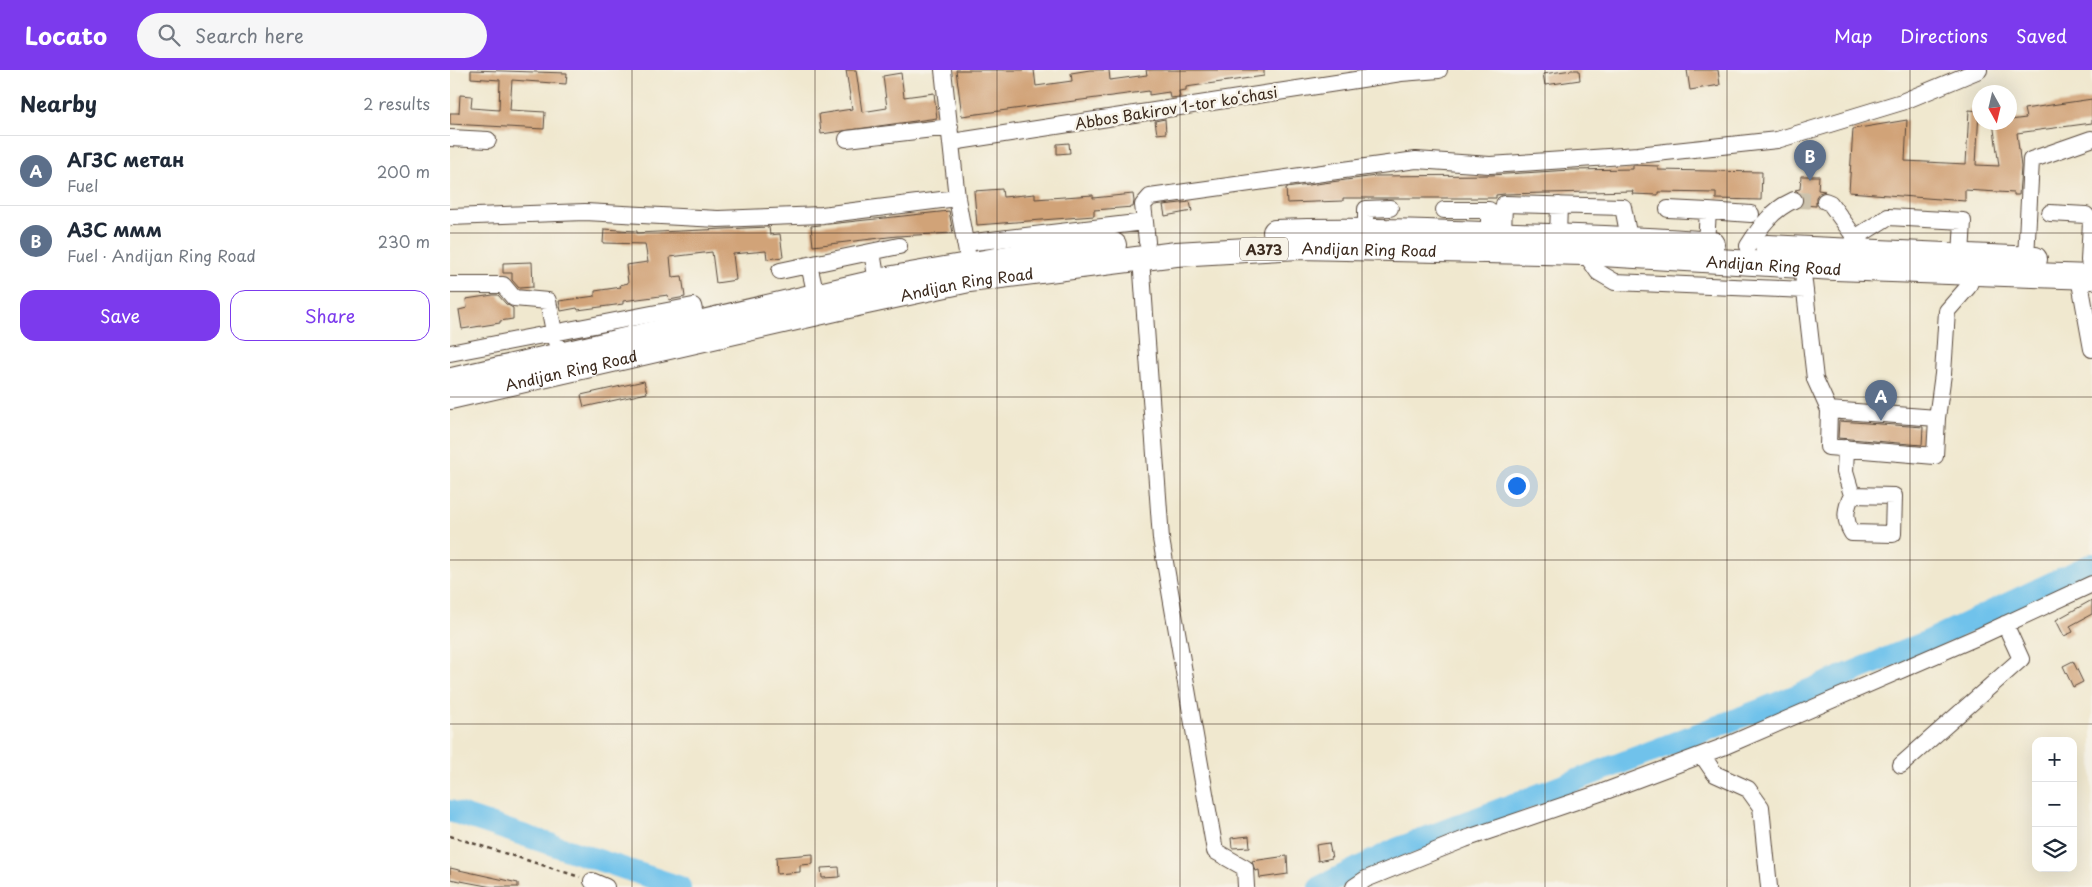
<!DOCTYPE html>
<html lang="en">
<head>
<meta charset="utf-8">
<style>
	:root { --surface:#fff; --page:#f6f6f7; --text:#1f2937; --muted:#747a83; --line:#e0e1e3; --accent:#7c3aed }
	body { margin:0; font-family:"Playpen Sans",sans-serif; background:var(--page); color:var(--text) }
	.controls { position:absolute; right:15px; bottom:15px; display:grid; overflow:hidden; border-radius:10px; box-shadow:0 5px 20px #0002 }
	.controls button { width:45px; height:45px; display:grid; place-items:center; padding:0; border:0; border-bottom:1px solid var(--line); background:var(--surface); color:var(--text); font:25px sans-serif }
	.compass { position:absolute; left:1522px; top:15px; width:45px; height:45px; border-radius:50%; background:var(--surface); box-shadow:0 5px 20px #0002; rotate:172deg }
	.you { position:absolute; left:1066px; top:415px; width:18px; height:18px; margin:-12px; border:4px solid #fff; border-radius:50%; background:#1a73e8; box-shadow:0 0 0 8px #1a73e833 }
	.badge { display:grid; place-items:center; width:32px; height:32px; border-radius:50%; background:var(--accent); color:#fff; font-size:16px; font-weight:700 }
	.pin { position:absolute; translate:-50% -41px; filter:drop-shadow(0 1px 2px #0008) }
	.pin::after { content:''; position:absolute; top:26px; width:18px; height:15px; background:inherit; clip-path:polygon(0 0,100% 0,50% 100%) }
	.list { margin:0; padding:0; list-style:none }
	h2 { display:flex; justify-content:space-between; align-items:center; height:65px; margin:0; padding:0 20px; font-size:21px }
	h2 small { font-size:16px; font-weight:400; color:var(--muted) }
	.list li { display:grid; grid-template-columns:32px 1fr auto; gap:15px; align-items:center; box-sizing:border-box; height:70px; padding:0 20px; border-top:1px solid var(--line) }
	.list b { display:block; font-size:19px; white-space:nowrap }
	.list p { margin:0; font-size:16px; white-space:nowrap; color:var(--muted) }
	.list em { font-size:16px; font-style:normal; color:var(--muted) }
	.actions { display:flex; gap:10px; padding:15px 20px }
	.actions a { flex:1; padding:11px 0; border:1px solid var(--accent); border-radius:15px; text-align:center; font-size:18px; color:var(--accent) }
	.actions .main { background:var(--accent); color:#fff }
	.icon { flex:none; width:28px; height:28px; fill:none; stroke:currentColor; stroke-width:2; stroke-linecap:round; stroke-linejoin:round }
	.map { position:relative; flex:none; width:1642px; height:817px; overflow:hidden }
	header { display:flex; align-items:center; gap:30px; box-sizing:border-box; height:70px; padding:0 25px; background:var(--accent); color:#fff }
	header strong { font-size:24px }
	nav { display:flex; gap:28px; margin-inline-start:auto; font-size:18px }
	.search { width:350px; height:45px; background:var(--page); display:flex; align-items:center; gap:12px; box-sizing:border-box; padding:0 18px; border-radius:28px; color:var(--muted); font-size:19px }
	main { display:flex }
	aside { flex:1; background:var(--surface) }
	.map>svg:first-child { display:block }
</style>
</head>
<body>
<header>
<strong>Locato</strong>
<div class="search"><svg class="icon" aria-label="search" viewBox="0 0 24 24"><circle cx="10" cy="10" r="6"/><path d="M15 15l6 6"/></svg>Search here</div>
<nav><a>Map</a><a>Directions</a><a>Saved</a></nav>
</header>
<main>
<aside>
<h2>Nearby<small>2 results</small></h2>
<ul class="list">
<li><span class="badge" style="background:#5c6f8a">A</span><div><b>АГЗС метан</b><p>Fuel</p></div><em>200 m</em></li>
<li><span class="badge" style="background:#5c6f8a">B</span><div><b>АЗС ммм</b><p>Fuel · Andijan Ring Road</p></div><em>230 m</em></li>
</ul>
<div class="actions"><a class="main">Save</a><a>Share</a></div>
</aside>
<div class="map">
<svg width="1642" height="817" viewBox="0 0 1642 817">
	<rect width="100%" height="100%" fill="#f7f3e8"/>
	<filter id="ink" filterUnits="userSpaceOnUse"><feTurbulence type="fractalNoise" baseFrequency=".02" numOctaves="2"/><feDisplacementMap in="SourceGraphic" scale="10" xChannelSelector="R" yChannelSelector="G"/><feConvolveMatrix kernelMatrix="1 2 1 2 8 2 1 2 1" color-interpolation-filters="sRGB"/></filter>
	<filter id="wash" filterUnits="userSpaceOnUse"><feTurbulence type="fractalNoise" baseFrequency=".0096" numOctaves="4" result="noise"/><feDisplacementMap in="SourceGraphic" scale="20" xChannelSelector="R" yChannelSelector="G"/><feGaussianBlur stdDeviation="1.12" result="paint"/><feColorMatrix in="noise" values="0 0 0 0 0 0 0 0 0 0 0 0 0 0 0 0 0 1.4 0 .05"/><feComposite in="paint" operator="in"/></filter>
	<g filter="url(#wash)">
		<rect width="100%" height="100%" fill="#f0e8cf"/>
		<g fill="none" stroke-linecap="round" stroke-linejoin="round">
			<path stroke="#6fc2eb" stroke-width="22" d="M0 741 230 817
				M869 817 946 779 1315 638 1476 572 1642 494"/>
		</g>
		<g id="blocks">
			<path fill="#d1a378" d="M21 0 117 3 116 14 62 10 60 40 95 42 94 59 0 54V43H9L10 25 22 26 21 38 49 40 50 10 21 8Z
				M396 0H406L412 42 437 38 433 6 451 3 454 27 484 23 487 48 371 64 369 44 402 39Z
				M506 0H584L586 16 622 11 621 3 640 0H659L660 10 697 5 696 0H814V6L736 17V20L729 21 730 27 720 28 719 22 699 25V21L512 46Z
				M1122 0H1129L1130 10 1095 15 1093 4Z
				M1237 0H1268L1270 15 1240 20Z
				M1642 29V53L1567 63 1571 97 1569 125H1564V123L1515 120V131L1399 122 1403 59 1457 50 1455 91 1516 94 1519 40 1529 41 1526 95 1549 96 1543 52H1560V50L1576 48 1574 39Z
				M715 49 716 63 707 64 705 51Z
				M619 73 620 83 607 84V74Z
				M1183 95 1208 96V100L1312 102 1311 130 1266 129V123L1208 122V125L1182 124 1183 121 1054 124 1046 125V128H893V131L837 133 836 118 926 106 1041 105 1121 100 1183 99Z
				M1351 106H1369L1368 120 1375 121 1369 123 1366 127V136L1353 135V125L1345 120 1350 119Z
				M552 119 553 127 585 124V129L643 125V128L683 124 684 131 683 137 644 140V146L527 155 524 121Z
				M740 132 742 141 715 146 713 135Z
				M499 141 503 163 447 166 363 176 361 156Z
				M319 157 320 165 330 164 333 187 317 189 316 181 283 184 286 210 266 213 262 182 220 187 222 207 232 206 235 227 219 230 218 225 173 231V234L128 240 127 238 111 241 109 231 145 226V221L171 217 170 215 178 213 176 195 198 192 195 174 153 173 154 159 187 161V163Z
				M82 192 83 217 69 218 62 210V203H53V193Z
				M43 225H48L56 234 63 238V249L50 251V253L12 259 9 240 17 238 16 229Z
				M194 311 197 323 134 337 131 325Z
				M1389 351 1473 357 1472 375 1388 368Z
				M1642 530V544L1620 556 1623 562 1614 566 1606 550Z
				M1623 591 1633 612 1623 617 1613 596Z
				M799 766 800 777 782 778 781 768Z
				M879 773 882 788 868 791 866 775Z
				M363 784V794L350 795V802L327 804 326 787Z
				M837 786 838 804 810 808 809 800 805 801 802 791Z
				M389 797 390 807 372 808 371 798Z
				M0 798 68 813V817H42L0 809Z"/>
		</g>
	</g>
	<g filter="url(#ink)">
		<use href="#blocks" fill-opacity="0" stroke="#564639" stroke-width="1"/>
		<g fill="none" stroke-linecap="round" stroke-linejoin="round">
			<path stroke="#ccc2ac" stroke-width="16" stroke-dasharray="16 8" stroke-linecap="butt" d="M1344 130 1375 131"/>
			<defs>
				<path id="minor" d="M493 0 507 128 517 183
					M0 68 38 70
					M397 69 500 57
					M502 72 951 3 989 0
					M1375 131 1380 133 1411 176
					M1218 139 1258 141 1256 173
					M994 140H1039V164
					M1258 141 1301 144
					M1600 143 1636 145 1641 151 1639 191
					M0 147 135 142 268 149 372 145 507 128
					M695 152 697 172
					M916 161V139L940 138
					M1053 164 1054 134 1173 137 1179 168
					M1108 166 1109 135
					M1405 168 1438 147 1513 151 1511 185
					M515 173 695 152 693 135 700 127 966 90 1040 95 1188 85 1327 70 1452 32 1529 0
					M1298 176C1310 157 1323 139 1344 130
					M422 182 427 212
					M1135 183 1148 202 1165 212 1355 220
					M691 188 711 469 765 781 795 798 796 817
					M1576 188 1581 90 1641 69
					M359 195 366 226
					M1352 195 1365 309 1379 340 1487 348 1493 304 1497 241 1518 217 1524 202
					M330 201 449 176
					M1629 207 1642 279
					M0 215H53L64 228 98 231 106 272
					M0 283 243 236 247 254
					M1379 340 1378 377 1485 386 1487 348
					M1396 378 1395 402 1402 425
					M1402 425 1444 426 1443 464 1402 463C1394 450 1395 439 1402 425Z
					M1252 685 1265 704 1298 719 1311 737 1319 817
					M1451 695 1571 589 1555 554
					M142 811 156 817
					M904 817 916 809 1015 769 1153 722 1273 677 1532 565 1642 514"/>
				<g id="highway">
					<path d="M825 162C894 159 963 161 1033 164 1110 166 1186 168 1263 174"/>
					<path d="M1317 177 1585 189"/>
					<path d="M2 310 443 208 592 182 664 175"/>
					<path id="s1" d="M0 327 407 234 519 210 726 184 849 177 1135 183 1385 198 1642 207"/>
				</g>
			</defs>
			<use href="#minor" stroke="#564639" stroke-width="18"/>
			<use href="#highway" stroke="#564639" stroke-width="26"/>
			<path stroke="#564639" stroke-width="2.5" stroke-dasharray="4 4" stroke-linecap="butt" d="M0 766 130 807"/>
			<use href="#minor" stroke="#fff" stroke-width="16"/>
			<use href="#highway" stroke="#fff" stroke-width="24"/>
		</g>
	</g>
	<path fill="none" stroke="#3b2a1e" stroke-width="1" stroke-opacity="0.55" d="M182 0V817M365 0V817M547 0V817M730 0V817M912 0V817M1095 0V817M1277 0V817M1460 0V817M0 163H1642M0 327H1642M0 490H1642M0 654H1642"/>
	<g text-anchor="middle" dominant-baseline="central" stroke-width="5" stroke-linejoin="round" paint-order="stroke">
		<rect fill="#f7f3e8" stroke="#73665b" stroke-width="1" x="790" y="167.5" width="48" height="23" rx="4"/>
		<g font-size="14" font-weight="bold" fill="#3b2a1e">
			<text x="814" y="179">A373</text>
		</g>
		<g font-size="15" fill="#3b2a1e" stroke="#f7f3e8">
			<text transform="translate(726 37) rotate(-9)">Abbos Bakirov 1-tor koʻchasi</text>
			<text stroke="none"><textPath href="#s1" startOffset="934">Andijan Ring Road</textPath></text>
			<text stroke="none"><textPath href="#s1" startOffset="1339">Andijan Ring Road</textPath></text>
			<text stroke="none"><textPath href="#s1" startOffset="529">Andijan Ring Road</textPath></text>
			<text stroke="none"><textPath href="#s1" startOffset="124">Andijan Ring Road</textPath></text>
		</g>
	</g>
</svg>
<div class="controls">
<button>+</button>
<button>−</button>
<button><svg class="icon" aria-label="layers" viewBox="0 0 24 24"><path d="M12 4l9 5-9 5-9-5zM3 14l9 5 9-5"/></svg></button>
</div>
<svg class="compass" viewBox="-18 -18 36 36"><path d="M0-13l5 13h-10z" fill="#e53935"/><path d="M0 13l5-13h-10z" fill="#747a83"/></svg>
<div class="you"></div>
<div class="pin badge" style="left:1431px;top:351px;background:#5c6f8a">A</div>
<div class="pin badge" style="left:1360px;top:111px;background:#5c6f8a">B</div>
</div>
</main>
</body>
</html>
